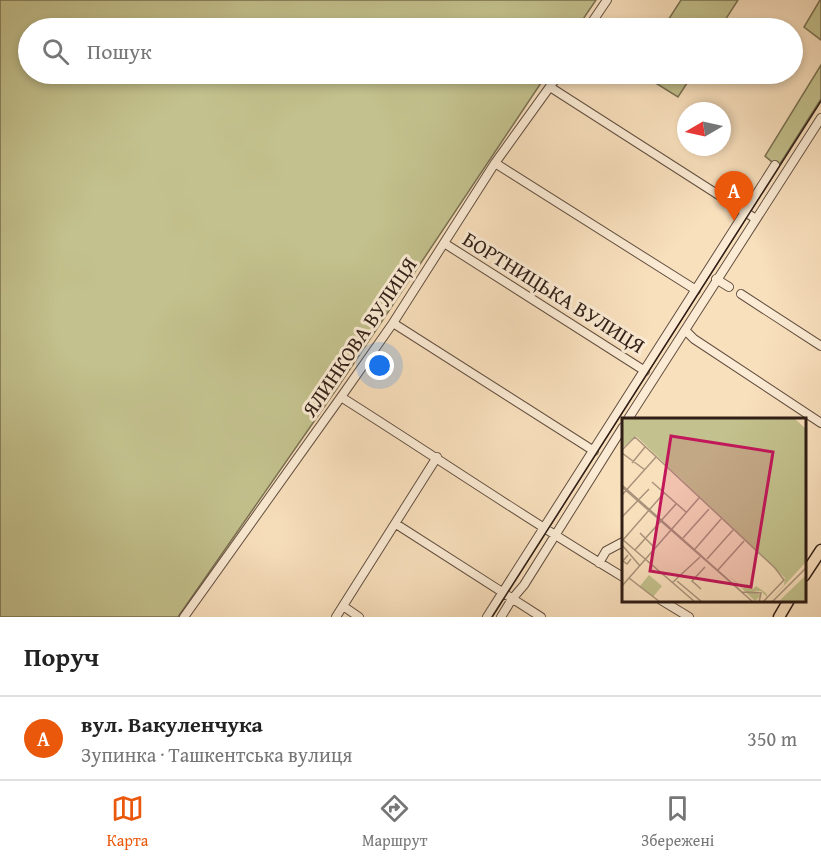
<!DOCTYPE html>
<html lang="uk">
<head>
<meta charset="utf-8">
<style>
	:root { --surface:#fff; --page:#f2f2f2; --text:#222; --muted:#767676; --line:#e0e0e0; --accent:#ea580c }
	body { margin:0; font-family:"Gentium Book Plus",serif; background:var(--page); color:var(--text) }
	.compass { position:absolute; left:677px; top:102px; width:54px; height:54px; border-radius:50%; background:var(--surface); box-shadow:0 3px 9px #0003; rotate:261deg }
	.you { position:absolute; left:380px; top:366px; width:21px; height:21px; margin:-15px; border:4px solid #fff; border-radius:50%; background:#1a73e8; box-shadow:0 0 0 9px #1a73e833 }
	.badge { display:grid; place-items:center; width:39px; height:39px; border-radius:50%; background:var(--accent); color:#fff; font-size:20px; font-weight:700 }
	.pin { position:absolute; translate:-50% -50px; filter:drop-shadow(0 2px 3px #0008) }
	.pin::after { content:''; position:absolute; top:32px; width:21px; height:18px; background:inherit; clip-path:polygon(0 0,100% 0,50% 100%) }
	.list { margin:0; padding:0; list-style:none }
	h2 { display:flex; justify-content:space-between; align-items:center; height:78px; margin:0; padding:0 24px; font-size:26px }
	h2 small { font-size:20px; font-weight:400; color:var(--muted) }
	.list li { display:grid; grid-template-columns:39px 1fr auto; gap:18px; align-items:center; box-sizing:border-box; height:84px; padding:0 24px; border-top:2px solid var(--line) }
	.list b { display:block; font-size:22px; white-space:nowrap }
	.list p { margin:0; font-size:20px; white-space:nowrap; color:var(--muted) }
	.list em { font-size:20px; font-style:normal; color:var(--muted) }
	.icon { flex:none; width:33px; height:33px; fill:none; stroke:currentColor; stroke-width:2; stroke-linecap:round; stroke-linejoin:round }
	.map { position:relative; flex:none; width:821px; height:617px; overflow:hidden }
	.search { position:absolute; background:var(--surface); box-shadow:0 3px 9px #0003; left:18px; right:18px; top:18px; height:66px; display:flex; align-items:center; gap:15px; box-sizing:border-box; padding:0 21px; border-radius:33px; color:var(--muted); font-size:22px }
	.sheet { height:162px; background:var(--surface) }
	nav { display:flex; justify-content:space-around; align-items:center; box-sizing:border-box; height:84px; border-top:2px solid var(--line); background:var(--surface); font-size:16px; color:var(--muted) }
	nav a { display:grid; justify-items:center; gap:3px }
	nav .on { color:var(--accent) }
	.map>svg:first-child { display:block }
</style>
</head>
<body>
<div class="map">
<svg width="821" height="617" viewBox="0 0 821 617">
	<rect width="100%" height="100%" fill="#f9e0bd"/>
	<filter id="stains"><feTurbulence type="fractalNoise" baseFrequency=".00333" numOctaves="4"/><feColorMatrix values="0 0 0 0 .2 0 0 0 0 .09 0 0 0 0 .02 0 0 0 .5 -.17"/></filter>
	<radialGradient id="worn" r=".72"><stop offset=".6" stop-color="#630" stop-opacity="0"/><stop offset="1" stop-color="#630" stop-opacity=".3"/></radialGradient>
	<path fill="#c3c18d" stroke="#7a7052" stroke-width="1.5" d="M0 0H596L577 28H28V74H547L338 387 178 617H0Z
		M681 0H738L720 28H663Z
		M820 0H821V40L804 27Z
		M821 65V99L778 167 765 156Z
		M641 74H693L678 97Z"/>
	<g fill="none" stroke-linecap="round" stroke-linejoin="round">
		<defs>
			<path id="minor" d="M588 28 607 0
				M550 87 756 219
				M495 163 696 290
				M444 243 645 371
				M716 279 729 287
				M741 294 821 346
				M393 323 594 451
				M685 330 694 339 821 423
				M341 397C436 457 528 520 623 577
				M628 419 821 118
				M396 524 541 617
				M599 563 606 551 623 542
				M661 600 689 617
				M343 606 359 617
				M184 617 341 397 393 323 495 163 559 74
				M336 617 437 457
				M487 617 775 165
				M501 617 512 599 524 585 623 427"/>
			<path id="major" d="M804 576 821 550
				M779 617 789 600"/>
		</defs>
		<use href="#minor" stroke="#634f40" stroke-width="10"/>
		<use href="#major" stroke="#311f17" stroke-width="13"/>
		<use href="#minor" stroke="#fbebd4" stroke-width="8"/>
		<use href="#major" stroke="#f9e0bd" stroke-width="10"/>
		<path stroke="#311f17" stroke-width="1.5" d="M492 617 821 101"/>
	</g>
	<g text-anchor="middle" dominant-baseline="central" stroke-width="6" stroke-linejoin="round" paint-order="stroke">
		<g font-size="21" fill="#311f17" stroke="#fbebd4">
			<text transform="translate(554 292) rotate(32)">БОРТНИЦЬКА ВУЛИЦЯ</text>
			<text transform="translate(359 337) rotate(-56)">ЯЛИНКОВА ВУЛИЦЯ</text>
		</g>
	</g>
	<g transform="translate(622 418)">
		<rect width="184" height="184" fill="#f9e0bd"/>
		<path d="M0 0H172L184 11V144L147 184 162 167 163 160 14 18 0 30ZM105 156 121 170 125 166 131 171 134 168 144 175 146 180 139 173 130 174 139 177 133 183ZM184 156V184H156L182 159ZM27 157 40 168 31 179 18 168Z" fill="#c3c18d"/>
		<path fill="none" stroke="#a9937b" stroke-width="1.5" d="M0 32 13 19 153 150 162 162 141 184M0 35 23 52M10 45 23 29M30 64 64 94M0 67 120 174 139 175 137 184M0 69 131 184M0 77 34 39M0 99 27 71M18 115 33 130M61 120 87 91M0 121 73 184M1 122 42 75M0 127 18 148M73 131 99 101M13 132 54 86M6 137 1 143 5 146 9 141M85 141 111 112M95 153 122 123M7 160 38 184M55 163 80 184M50 165 78 139M0 168 77 80M79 171 70 163 83 149M150 184 185 149"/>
		<path fill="#c2185b" fill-opacity="0.15" stroke="#c2185b" stroke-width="3" d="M49 18 151 34 129 169 28 153Z"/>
		<rect width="184" height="184" fill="none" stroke="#311f17" stroke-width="3"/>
	</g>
	<rect width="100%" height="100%" filter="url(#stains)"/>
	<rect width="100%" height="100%" fill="url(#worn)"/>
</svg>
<svg class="compass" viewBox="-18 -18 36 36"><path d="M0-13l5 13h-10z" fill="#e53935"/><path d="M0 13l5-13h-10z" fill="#767676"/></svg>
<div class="you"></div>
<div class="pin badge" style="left:734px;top:221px">A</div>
<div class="search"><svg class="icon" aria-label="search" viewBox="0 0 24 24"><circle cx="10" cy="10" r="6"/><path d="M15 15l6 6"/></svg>Пошук</div>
</div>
<section class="sheet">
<h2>Поруч<small></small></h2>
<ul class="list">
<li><span class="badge">A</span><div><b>вул. Вакуленчука</b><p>Зупинка · Ташкентська вулиця</p></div><em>350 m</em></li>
</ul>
</section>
<nav>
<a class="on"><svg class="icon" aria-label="map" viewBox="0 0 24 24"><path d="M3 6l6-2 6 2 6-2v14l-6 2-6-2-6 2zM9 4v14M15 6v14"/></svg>Карта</a>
<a><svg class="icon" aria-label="directions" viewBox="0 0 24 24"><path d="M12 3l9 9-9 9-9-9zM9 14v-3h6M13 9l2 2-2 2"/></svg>Маршрут</a>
<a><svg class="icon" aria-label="saved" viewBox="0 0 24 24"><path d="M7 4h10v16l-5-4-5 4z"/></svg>Збережені</a>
</nav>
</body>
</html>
